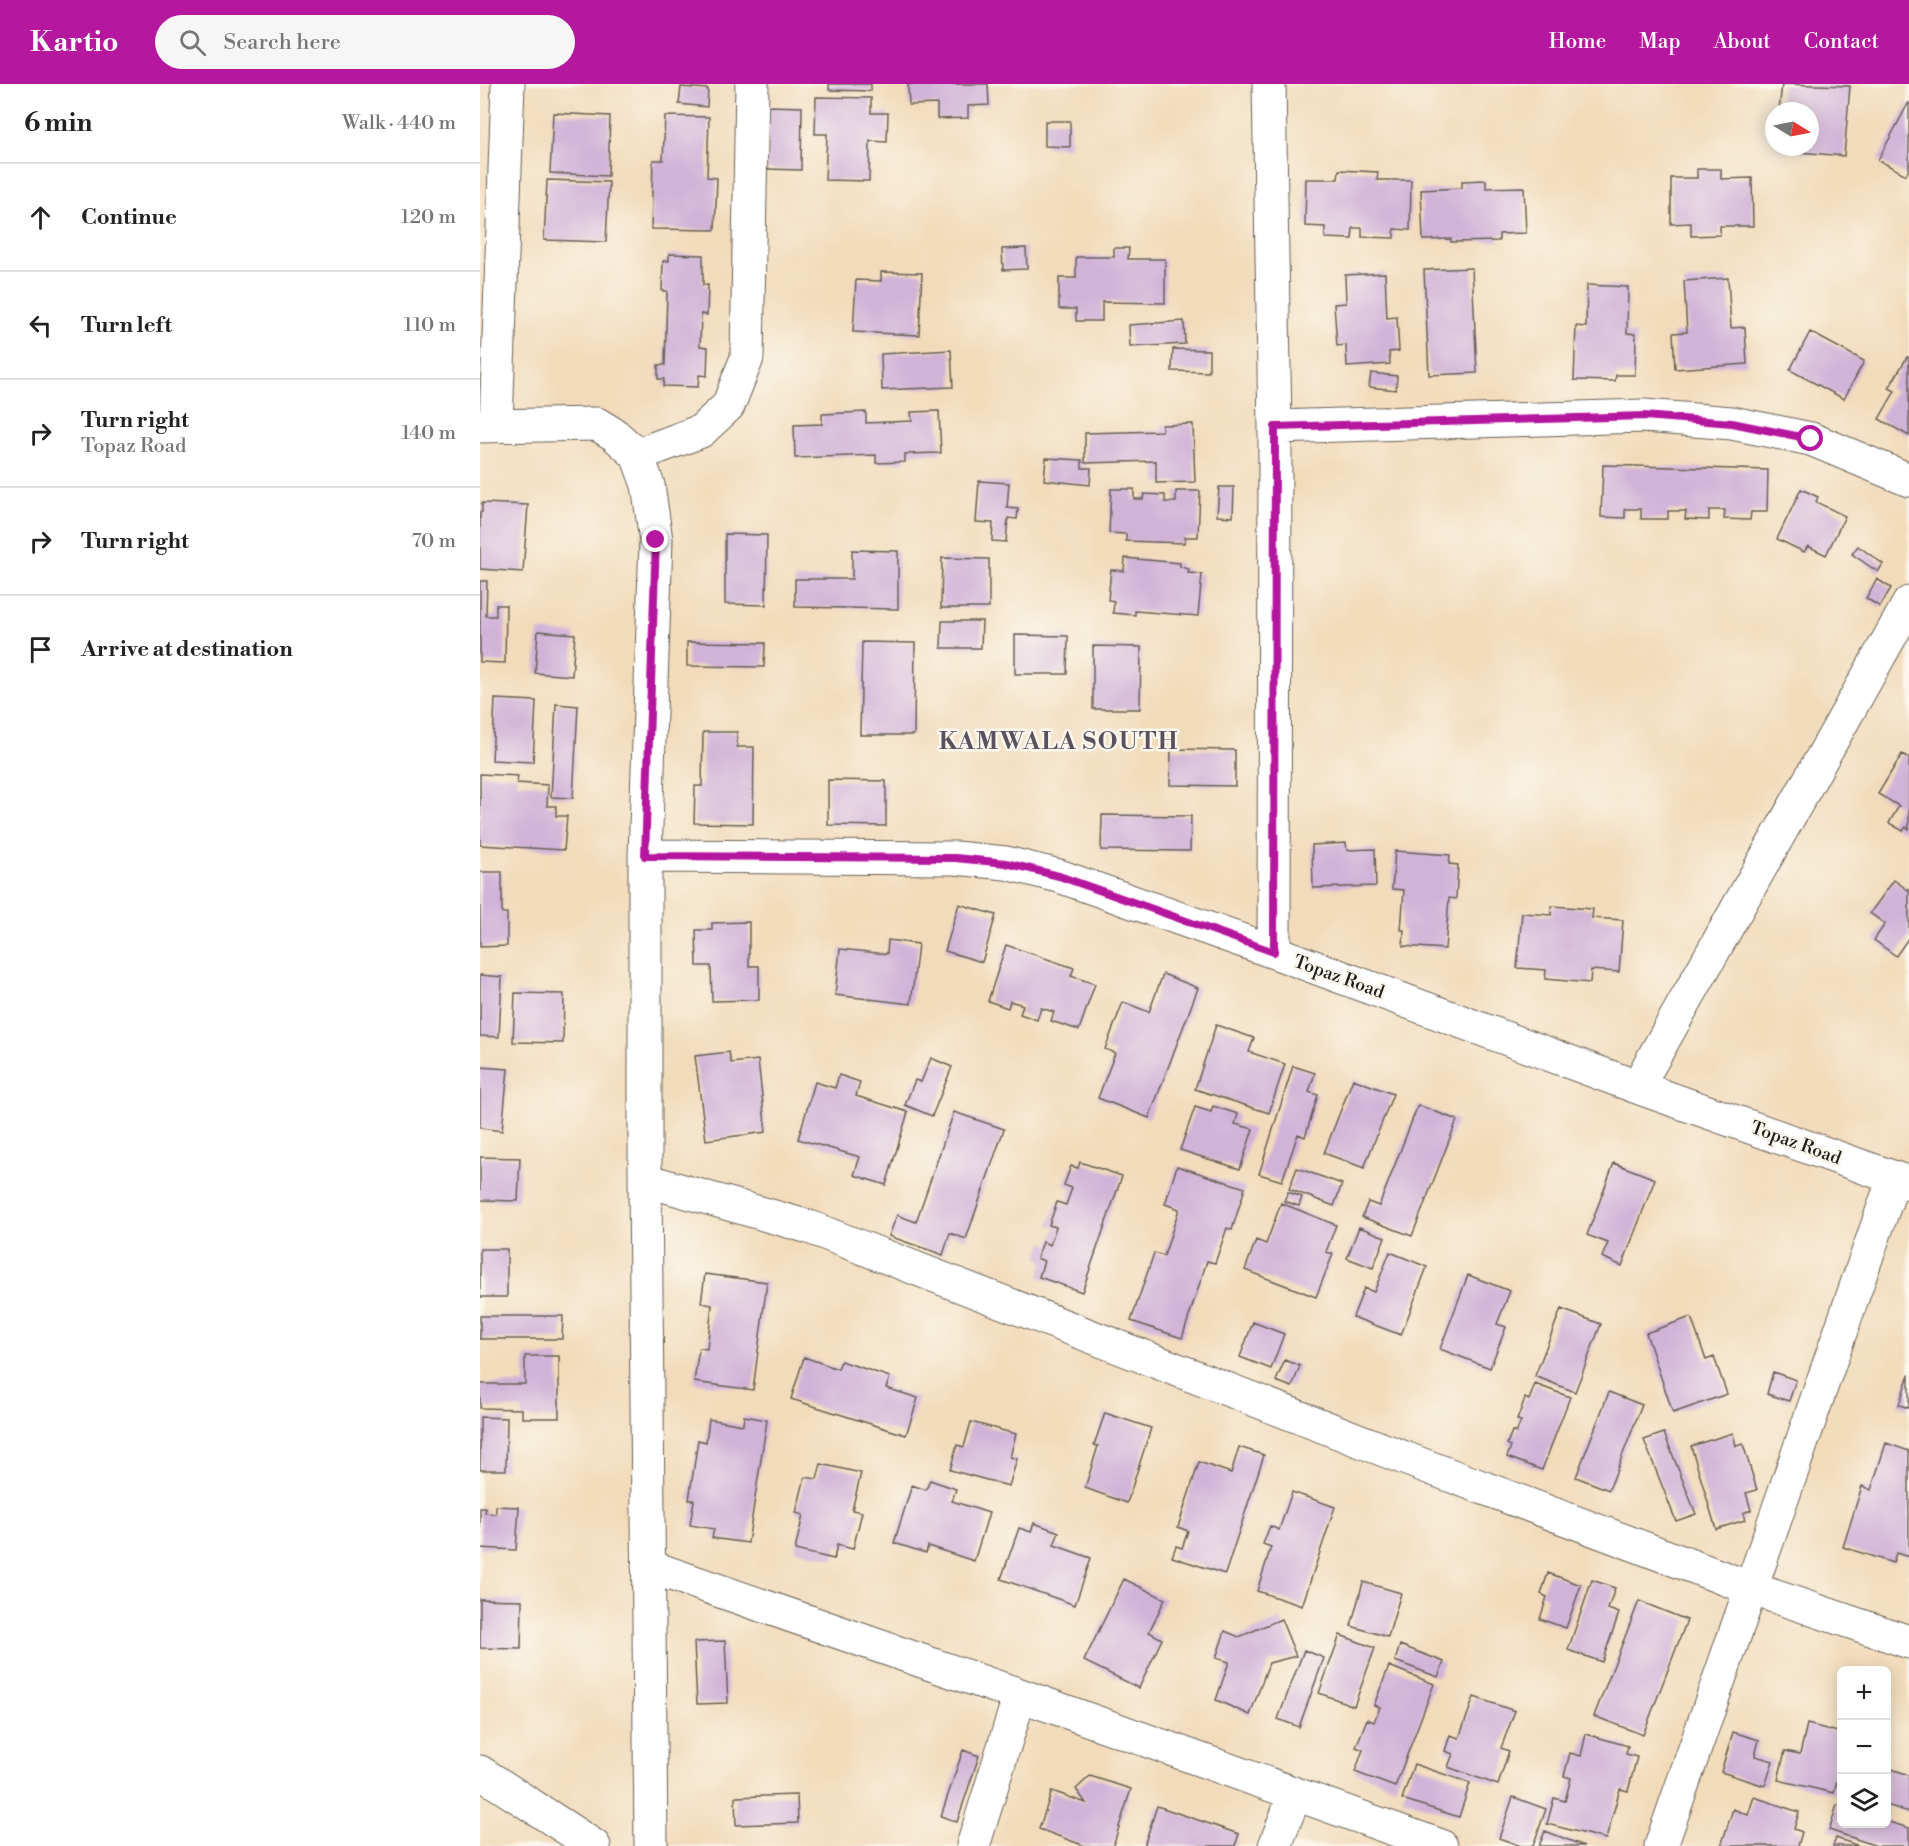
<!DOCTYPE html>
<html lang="en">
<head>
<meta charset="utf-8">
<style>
	:root { --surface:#fff; --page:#f6f6f6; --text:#222; --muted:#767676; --line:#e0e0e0; --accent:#b5179e }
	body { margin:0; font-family:"Libre Bodoni",serif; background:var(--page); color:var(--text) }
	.controls { position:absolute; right:18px; bottom:18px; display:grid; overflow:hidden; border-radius:9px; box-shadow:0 3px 15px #0003 }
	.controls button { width:54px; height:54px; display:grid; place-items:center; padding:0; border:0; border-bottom:2px solid var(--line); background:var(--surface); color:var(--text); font:30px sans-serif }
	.compass { position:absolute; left:1285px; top:18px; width:54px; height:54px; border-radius:50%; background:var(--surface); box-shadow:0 3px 15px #0003; rotate:100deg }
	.stop { position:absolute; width:18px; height:18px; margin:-14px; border:4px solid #b5179e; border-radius:50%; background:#fff }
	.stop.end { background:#b5179e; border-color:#fff; box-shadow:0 2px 6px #0008 }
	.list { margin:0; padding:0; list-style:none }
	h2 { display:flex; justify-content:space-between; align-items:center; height:78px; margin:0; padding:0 24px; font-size:26px }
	h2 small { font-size:20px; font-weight:400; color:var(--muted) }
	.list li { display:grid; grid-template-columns:39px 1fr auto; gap:18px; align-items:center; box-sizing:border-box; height:108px; padding:0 24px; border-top:2px solid var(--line) }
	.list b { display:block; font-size:22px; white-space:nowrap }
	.list p { margin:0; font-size:20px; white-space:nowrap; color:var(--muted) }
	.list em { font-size:20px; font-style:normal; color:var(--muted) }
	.icon { flex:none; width:33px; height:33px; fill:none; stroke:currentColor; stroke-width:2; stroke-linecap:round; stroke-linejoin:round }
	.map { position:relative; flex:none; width:1429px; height:1762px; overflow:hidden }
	header { display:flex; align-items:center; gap:36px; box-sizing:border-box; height:84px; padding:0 30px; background:var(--accent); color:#fff }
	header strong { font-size:28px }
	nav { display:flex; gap:33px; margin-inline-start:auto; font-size:21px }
	.search { width:420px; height:54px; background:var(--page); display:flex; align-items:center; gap:15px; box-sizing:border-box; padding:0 21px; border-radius:33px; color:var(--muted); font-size:22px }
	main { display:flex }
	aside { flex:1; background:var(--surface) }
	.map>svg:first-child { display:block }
</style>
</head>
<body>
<header>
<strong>Kartio</strong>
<div class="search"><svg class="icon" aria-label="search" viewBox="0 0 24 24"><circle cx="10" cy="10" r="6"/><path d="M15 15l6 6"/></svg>Search here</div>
<nav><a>Home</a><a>Map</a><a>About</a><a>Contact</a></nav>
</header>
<main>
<aside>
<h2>6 min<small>Walk · 440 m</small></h2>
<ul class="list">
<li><svg class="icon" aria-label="ahead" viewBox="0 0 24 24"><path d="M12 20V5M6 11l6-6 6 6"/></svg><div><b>Continue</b></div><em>120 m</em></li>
<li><svg class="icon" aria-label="left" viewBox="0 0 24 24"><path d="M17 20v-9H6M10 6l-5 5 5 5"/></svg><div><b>Turn left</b></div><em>110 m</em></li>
<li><svg class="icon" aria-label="right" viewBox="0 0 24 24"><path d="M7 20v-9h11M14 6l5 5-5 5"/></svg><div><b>Turn right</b><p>Topaz Road</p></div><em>140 m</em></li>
<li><svg class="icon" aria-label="right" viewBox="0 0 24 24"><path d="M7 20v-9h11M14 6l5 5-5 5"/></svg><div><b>Turn right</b></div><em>70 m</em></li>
<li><svg class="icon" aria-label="arrive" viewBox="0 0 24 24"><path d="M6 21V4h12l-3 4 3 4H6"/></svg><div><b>Arrive at destination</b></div></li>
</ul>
</aside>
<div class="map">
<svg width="1429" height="1762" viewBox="0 0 1429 1762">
	<rect width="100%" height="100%" fill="#fbf7ec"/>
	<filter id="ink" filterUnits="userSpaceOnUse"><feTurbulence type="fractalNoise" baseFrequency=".0167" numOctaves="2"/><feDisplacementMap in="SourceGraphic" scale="12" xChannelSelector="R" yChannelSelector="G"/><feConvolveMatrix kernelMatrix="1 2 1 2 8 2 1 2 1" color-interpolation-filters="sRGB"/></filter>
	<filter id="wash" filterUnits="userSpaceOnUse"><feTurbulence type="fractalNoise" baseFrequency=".008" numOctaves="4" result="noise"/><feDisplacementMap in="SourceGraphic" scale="24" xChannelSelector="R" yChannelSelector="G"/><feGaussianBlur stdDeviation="1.35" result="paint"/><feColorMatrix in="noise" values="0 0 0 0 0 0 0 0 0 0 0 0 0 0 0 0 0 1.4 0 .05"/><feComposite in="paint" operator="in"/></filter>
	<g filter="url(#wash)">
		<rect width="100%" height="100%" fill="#f2dbbb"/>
		<g id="blocks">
			<path fill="#d1b3d8" d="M349 0H391V7L349 6Z
				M428 0H508L509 21 488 22V34L457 35V20L429 21Z
				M1302 0 1370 2 1364 72 1296 66 1297 63H1330V27H1299Z
				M201 3 228 5 227 23 199 20Z
				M336 13 391 14V29H408L407 58 390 57 389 97 345 96 347 50H335Z
				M1429 18V85L1426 91 1398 76Z
				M287 22 322 23 321 86 286 85Z
				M73 29 130 32 128 92 70 89Z
				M185 32 229 33 227 93 237 94 235 146 171 145 173 76H183Z
				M565 37H590V63L565 62Z
				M1217 85H1241V95L1272 94 1273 142H1240V151L1211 152V139L1191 140V94H1217Z
				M859 86 898 88 897 96H931L930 146 914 145V154L882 153V144H873L872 155 845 154V143L825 142 826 95H858Z
				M67 96 129 98 126 158 64 156Z
				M1006 96V104L1044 103 1046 149 1019 150V157L971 158V155L943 156 941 106 982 104V97Z
				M546 164 547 185 523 186 522 165Z
				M634 164H649L648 175H685V219L622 218V237H596V225H579V194H596V173H634Z
				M189 170 223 171V201H228L227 231 221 230 220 262 228 263 227 292 219 291 218 303 183 302 184 295H178V281H185L187 207H182L183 177H189Z
				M992 184 997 289 949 291 944 186Z
				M401 188 442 189 439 251 373 248 376 196 401 197Z
				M905 189 907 234 917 233 919 267 909 268 910 280 867 283 866 261 857 262 854 220 866 219 865 191Z
				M1248 194 1251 244 1265 243 1267 280 1195 285 1193 249 1207 248 1204 197Z
				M1107 201 1148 203 1147 249 1156 250 1155 291H1136L1135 297 1094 296 1096 242 1106 243Z
				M704 237 705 260 650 263 649 241Z
				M1330 248 1384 277 1364 315 1310 286Z
				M693 265 729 266V288L692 287Z
				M471 266 473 303 402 306 401 270Z
				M1427 273 1429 274V352L1399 335 1415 307 1409 304Z
				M891 289 917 292 916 306 889 303Z
				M459 327 461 369 425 370V378L396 379V371L315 374 314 341 342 340V330L386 328V339L432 337 431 328Z
				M713 340 715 398 676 399V377L605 379V349L682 347V341Z
				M566 374 602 376V384H611L610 401 564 396Z
				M1123 381 1288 386 1287 428H1271L1270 436 1244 435 1245 426H1229V436L1205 435 1206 427H1188V435H1161V425H1145V434L1121 433Z
				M499 397 529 399 527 424 538 425 537 435 528 434 526 458 512 457 513 439 496 438Z
				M739 403H754L753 433 737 432Z
				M631 405H654V415H663L664 410 685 411V418H696V407H720L718 453H705V459L646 457V450L629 449Z
				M1321 405 1338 413 1336 418 1365 432 1346 471 1328 462 1324 468 1297 455Z
				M2 419 48 421 43 488 0 485V428H2Z
				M245 450 287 451 286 521 245 520Z
				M1378 462 1403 480 1398 488 1372 470Z
				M372 466 418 467V525L315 523V495H372Z
				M462 474 509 475V524H461Z
				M645 474 700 479V483L709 485 708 489 722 490 718 532 655 527V531L633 529 634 517 628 516 631 486 644 487Z
				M1397 495 1411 504 1400 523 1386 514Z
				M0 497H7L6 532H16V521H26L25 579 0 578Z
				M462 537H502L501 564H461Z
				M58 547 95 550 92 592 55 589Z
				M535 551 588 552 587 590H535Z
				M207 558 285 559 284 583 207 582Z
				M382 558 435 559 434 651H380Z
				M613 562 661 563 660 625H613Z
				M15 615 56 617 53 678 12 676Z
				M76 620 98 622 93 714 71 713Z
				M223 648H257V663H274L273 740 214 739 215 702H222Z
				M691 665 755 666V702L690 701Z
				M1422 670 1429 674V745L1426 743 1423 747 1409 739 1419 722 1398 710Z
				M0 690 38 692 37 699 68 701 67 722H76V732H87L84 766 0 761Z
				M348 696 406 697V742L348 741Z
				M622 731 711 732 710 767 621 766Z
				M866 759 867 766 895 765 896 802 833 804 832 761Z
				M915 767 970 771 969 780 978 781 976 815 969 814 965 865 923 862 924 846H921L924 806 912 805Z
				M0 788H22V829H27V862L0 863Z
				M1414 796 1428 806 1429 804V853L1416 872 1394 856 1405 840 1390 829Z
				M479 820 516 831 502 878 465 867Z
				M1072 822 1113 825 1112 834 1143 836 1139 888 1111 886 1110 899 1065 895 1066 886 1037 884 1042 829 1071 831Z
				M269 838V882H279V916L232 917 231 882H217L216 846H232V839Z
				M408 856 438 860 431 920 355 911 360 865 407 870Z
				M526 861 594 884 591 892 615 900 599 946 571 937 574 928 561 924 557 936 540 930 543 921 530 917 528 924 508 917Z
				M683 890 718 904 669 1034 618 1014 635 969 625 965 643 918 669 928Z
				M0 891 22 893 19 953 0 952Z
				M35 909 84 910 83 959 33 958Z
				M736 941 774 954 769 968 805 980 789 1029 715 1005Z
				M249 968 251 979 278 976 286 1048 226 1056 215 972Z
				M451 974 472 983 452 1032 425 1021 435 996 441 998Z
				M813 982 835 989 829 1008 838 1011 825 1053 818 1050 802 1097 779 1090Z
				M0 983 28 985 22 1047 0 1044Z
				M359 991 380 998 376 1012 428 1028 406 1101 374 1091 380 1073 318 1055 335 998 355 1004Z
				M873 995 913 1010 884 1084 844 1069Z
				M938 1021 977 1036 932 1152 882 1133 888 1118 899 1122Z
				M733 1022 758 1030 755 1040 773 1045 760 1085 700 1066 715 1023 731 1028Z
				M474 1028 524 1045 486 1155 470 1149 463 1171 409 1152 417 1131 436 1138Z
				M0 1073 40 1074 38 1117 0 1116Z
				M600 1078 642 1092 602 1208 559 1193 564 1177 557 1174 563 1158 570 1161 576 1143 569 1141 577 1118 586 1121 592 1104 584 1101 591 1082 598 1084Z
				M1134 1079 1175 1095 1142 1182 1122 1173 1128 1159 1107 1151Z
				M697 1082 765 1104 752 1146 747 1144 735 1179 727 1177 702 1254 651 1237 674 1169 684 1172 699 1125 685 1120Z
				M817 1084 862 1100 854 1122 809 1105Z
				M808 1108 822 1113 819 1122 804 1117Z
				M801 1119 856 1141 846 1168 853 1170 836 1213 765 1186 776 1156 786 1160Z
				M879 1143 905 1153 893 1184 867 1174Z
				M0 1165H27V1213H0Z
				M910 1168 947 1183 921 1251 873 1233 884 1204 894 1208Z
				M225 1190 287 1198 273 1306 214 1298 219 1264 227 1265 232 1221 221 1219Z
				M988 1191 1030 1207 1017 1240 1026 1243 1010 1284 960 1265Z
				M1081 1225 1121 1240 1095 1308 1055 1292Z
				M0 1232H83L82 1255H0Z
				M1211 1233 1226 1276 1234 1273 1247 1310 1193 1329 1166 1249Z
				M773 1238 804 1250 791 1285 760 1273Z
				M45 1272H79V1334H42V1325L0 1324V1300H45Z
				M324 1273 358 1285 361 1277 410 1293 406 1304 438 1314 426 1351 311 1315Z
				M805 1276 820 1282 812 1303 796 1297Z
				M1293 1288 1316 1296 1309 1317 1287 1310Z
				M1429 1290V1324L1419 1321Z
				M1055 1300 1090 1313 1062 1386 1027 1373 1031 1362 1027 1360 1032 1347 1036 1349 1041 1337 1037 1336 1045 1314 1049 1316Z
				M1129 1308 1162 1321 1129 1406 1096 1393Z
				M625 1329 671 1344 647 1419 605 1404 618 1362 614 1361Z
				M264 1332 287 1336 268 1459 232 1454 234 1445 210 1441 214 1416H209L218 1356 226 1358 229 1335 263 1341Z
				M0 1333 27 1334 26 1386H0Z
				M491 1338 536 1350 530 1373 537 1375 529 1402 470 1386 477 1361 484 1363Z
				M1184 1349 1216 1430 1196 1437 1164 1356Z
				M1253 1349 1256 1362 1263 1360 1277 1406 1266 1409 1271 1426 1263 1429 1265 1436 1236 1445 1211 1362Z
				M1406 1359 1429 1367V1473L1416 1469 1413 1479 1363 1463 1382 1402 1391 1406Z
				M759 1363 784 1371 745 1490 692 1473 696 1462 702 1464 708 1447 698 1443 719 1378 751 1389Z
				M341 1380 381 1389 372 1426 382 1428 373 1465 357 1461 354 1475 315 1466 323 1431 316 1429 325 1393 337 1395Z
				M450 1396 476 1405 472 1417 509 1429 494 1477 448 1462 446 1469 414 1459 432 1401 446 1406Z
				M812 1408 855 1423 822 1522 777 1507 791 1463 783 1460 790 1442 799 1446Z
				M16 1422 39 1423 36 1466 0 1464V1424H6L5 1429 16 1430Z
				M554 1439 579 1448 574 1461 611 1474 595 1521 521 1495 539 1444 551 1448Z
				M1068 1489 1101 1501 1086 1544 1060 1535 1067 1513 1061 1510Z
				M644 1495 685 1515 669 1548 682 1555 659 1604 604 1577Z
				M1112 1496 1135 1504 1128 1525 1139 1529 1122 1578 1088 1566Z
				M883 1498 921 1509 908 1553 871 1542Z
				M0 1515 42 1516 41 1565 0 1564Z
				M1159 1517 1207 1536 1163 1651 1114 1632Z
				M801 1535 816 1572 789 1579 770 1631 736 1616 749 1578 736 1574 745 1547 759 1553Z
				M860 1551 895 1564 874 1622 839 1609Z
				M245 1557 248 1619 217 1620 214 1558Z
				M920 1561 964 1578 958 1593 915 1577Z
				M824 1566 844 1574 819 1643 798 1635Z
				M909 1582 954 1600 915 1703 875 1688 883 1666 876 1663 887 1635 894 1638 900 1623 894 1621Z
				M994 1613 1035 1627 1021 1664 1029 1667 1018 1701 968 1683 973 1670 965 1667 970 1651 979 1654Z
				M1327 1640 1362 1649V1676L1354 1709 1298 1696 1305 1667 1320 1670Z
				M1253 1648 1279 1656 1275 1672 1293 1677 1285 1702 1241 1688Z
				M1106 1650 1148 1662 1146 1670 1157 1673 1148 1707 1140 1705 1126 1755 1067 1740 1074 1714 1085 1717 1091 1694 1084 1692 1090 1669 1101 1672Z
				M483 1666 499 1672 477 1738 461 1732Z
				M934 1680 990 1699 979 1733 922 1715Z
				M1406 1683 1429 1691V1728L1406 1721Z
				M610 1692 651 1705 633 1762H605L559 1745 572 1707 606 1719 596 1705Z
				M317 1711 318 1739 256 1741 255 1713Z
				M1033 1713 1066 1725 1053 1762H1041L1019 1754Z
				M1274 1713 1319 1728 1314 1745 1322 1748 1318 1762H1241L1253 1725 1268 1731Z
				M1357 1721 1362 1722V1740H1406V1737L1429 1744V1762H1397L1349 1746Z
				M677 1722 759 1750 755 1762H664Z
				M1065 1747 1104 1762H1059Z
				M1356 1754 1379 1762H1353Z"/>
		</g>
	</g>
	<g filter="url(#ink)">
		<use href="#blocks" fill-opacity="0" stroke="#675f54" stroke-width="1.5"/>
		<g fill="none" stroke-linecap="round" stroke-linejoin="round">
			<defs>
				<path id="minor" d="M789 0 795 343 794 868
					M16 341 28 0
					M0 342 117 340 135 351 157 371 168 401 176 456 165 772V1096L171 1762
					M795 343 1164 332 1252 339 1331 355 1429 396
					M157 371 221 347 248 322 267 274 272 0
					M165 772 475 774 526 779 579 792 794 868 1157 1003 1429 1099
					M1157 1003 1429 519
					M165 1096 329 1143 940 1380 1270 1504 1429 1558
					M168 1482 540 1611 961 1762
					M0 1688 114 1762
					M493 1762 540 1611
					M795 1762 815 1710
					M1181 1762 1414 1094"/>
			</defs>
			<use href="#minor" stroke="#675f54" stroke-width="35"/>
			<use href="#minor" stroke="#fff" stroke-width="33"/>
		</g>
	</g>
	<g fill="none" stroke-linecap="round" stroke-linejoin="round" filter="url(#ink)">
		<path stroke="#b5179e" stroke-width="8" d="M176 456 165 772 475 774 526 779 579 792 794 868 795 343 1164 332 1252 339 1331 355"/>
	</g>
	<g text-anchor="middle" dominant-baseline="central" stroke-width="5" stroke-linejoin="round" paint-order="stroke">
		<g font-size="18" fill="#1c1c1c" stroke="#fbf7ec">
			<text transform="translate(859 893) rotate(20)">Topaz Road</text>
			<text transform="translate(1316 1059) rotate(20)">Topaz Road</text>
		</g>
		<g font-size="24" font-weight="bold" letter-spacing="1.5" fill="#5b515e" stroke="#fbf7ec">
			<text x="579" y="658">KAMWALA SOUTH</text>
		</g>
	</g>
</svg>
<div class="controls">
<button>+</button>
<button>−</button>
<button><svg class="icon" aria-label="layers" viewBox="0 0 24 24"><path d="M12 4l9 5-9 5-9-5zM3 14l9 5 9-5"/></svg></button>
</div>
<svg class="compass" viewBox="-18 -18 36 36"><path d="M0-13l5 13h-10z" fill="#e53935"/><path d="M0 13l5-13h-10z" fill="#767676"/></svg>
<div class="stop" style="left:1331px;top:355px"></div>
<div class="stop end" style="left:176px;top:456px"></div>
</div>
</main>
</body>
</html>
